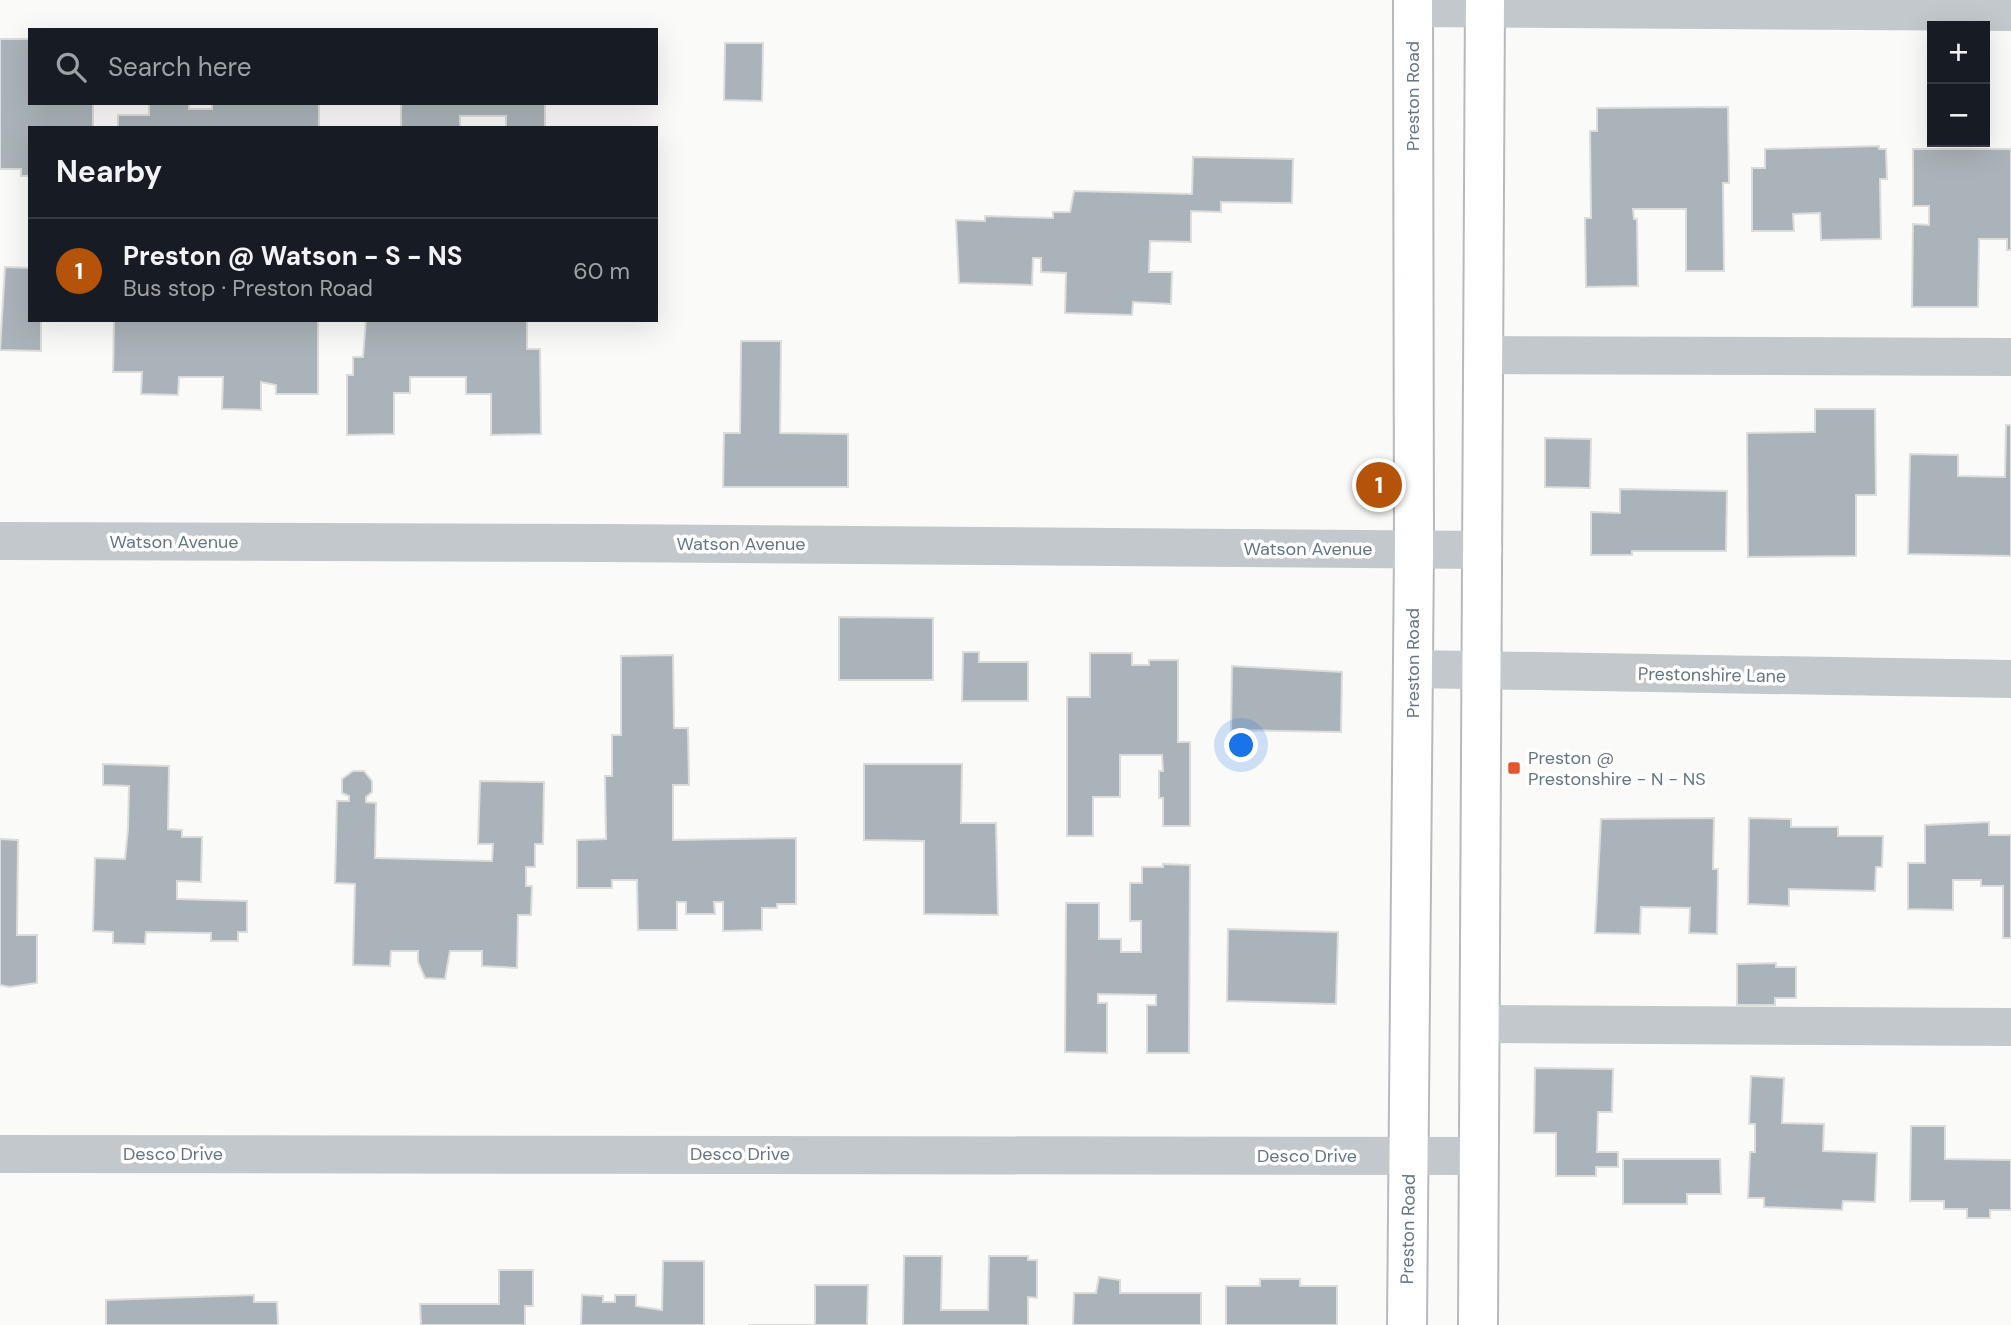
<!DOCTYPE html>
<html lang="en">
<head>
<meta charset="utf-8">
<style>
	:root { --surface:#171b24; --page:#242831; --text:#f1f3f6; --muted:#9ea1a6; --line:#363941; --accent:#b45309 }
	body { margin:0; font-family:"DM Sans",sans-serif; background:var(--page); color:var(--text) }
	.controls { position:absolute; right:21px; top:21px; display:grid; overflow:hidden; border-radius:0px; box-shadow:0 7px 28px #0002 }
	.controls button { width:63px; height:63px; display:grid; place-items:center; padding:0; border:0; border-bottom:2px solid var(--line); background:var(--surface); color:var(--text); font:35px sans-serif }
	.you { position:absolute; left:1242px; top:746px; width:24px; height:24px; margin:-18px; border:5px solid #fff; border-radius:50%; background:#1a73e8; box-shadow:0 0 0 10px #1a73e833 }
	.badge { display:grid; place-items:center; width:46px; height:46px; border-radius:50%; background:var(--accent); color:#fff; font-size:23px; font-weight:700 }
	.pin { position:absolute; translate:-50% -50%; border:4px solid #fff; box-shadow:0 2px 7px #0006 }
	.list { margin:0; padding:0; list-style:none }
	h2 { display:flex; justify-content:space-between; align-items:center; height:91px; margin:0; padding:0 28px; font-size:30px }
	h2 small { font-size:23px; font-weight:400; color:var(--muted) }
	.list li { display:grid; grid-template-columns:46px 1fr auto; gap:21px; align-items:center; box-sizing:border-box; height:105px; padding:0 28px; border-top:2px solid var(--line) }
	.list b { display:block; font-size:26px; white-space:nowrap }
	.list p { margin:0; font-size:23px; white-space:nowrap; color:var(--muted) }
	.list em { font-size:23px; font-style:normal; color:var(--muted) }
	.icon { flex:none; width:38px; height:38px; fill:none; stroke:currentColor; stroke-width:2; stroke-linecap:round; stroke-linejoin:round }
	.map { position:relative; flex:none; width:2011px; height:1325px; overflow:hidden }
	.search { position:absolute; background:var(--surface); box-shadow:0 7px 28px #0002; left:28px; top:28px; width:630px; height:77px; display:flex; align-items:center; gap:18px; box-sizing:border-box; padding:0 24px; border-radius:0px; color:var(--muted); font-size:26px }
	.panel { position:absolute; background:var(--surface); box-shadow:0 7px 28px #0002; left:28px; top:126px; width:630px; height:196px; border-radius:0px }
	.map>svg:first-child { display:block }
</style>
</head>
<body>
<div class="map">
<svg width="2011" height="1325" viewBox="0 0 2011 1325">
	<rect width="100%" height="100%" fill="#fafaf8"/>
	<path fill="#aab3b9" stroke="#dcdcda" stroke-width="2" d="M0 39H30V103H93V128H30V176H21V169H0Z
		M725 43H763L762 101 724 100Z
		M149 103H189V109H212V103H319V128H118V115H149Z
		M401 103H550V104H545V128H506V116H460V128H401Z
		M1728 107 1729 183H1723L1724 271H1686V209H1633L1634 219H1637L1638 286 1586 287 1585 218H1591L1590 131H1597V108Z
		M1879 146V149H1886L1887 179H1880L1881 239 1821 240 1820 213 1793 214 1794 231H1752V168H1765V149Z
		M1913 149H2011V250H2007V239H1979L1978 307H1912L1913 224 1929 225V206H1913Z
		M1193 157 1293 159 1292 203 1221 202V212L1191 211V242L1150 241 1149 272H1172L1171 304 1133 302 1132 315 1065 313 1066 273 1041 272V258H1033L1032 285 959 283 956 220 985 221V216L1053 218V212H1070L1074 191 1192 194Z
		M5 267 30 268V320H41V351L0 350Z
		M114 320H318V394H276V385L261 382V410L222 409 223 377H179L178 395 141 394 142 372H113Z
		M366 320H527V349H540L541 434 491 435V394H466V377H410V393H394V434L347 435V375H353V357H363Z
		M741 341H781L780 433 848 434V487H723L724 433H740Z
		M1815 409H1875L1876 495H1856V556L1748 557 1747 433 1815 432Z
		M2006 425H2011V556L1908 554 1910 454 1958 455V476L2005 477Z
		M1545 438 1591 439 1590 488 1545 487Z
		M1620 489 1727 491 1726 551H1632V555H1591V512L1620 513Z
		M839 617 933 618V680H839Z
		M963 652H979V662H1028V701H962Z
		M1090 653H1132V665H1149V660H1178V742H1190V826H1163V798H1159V771H1163L1162 755H1120V797H1093V836H1067V697H1090Z
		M673 655 674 728H688L689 785H673V840L796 838V904H777V908H762V930L723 931V902H714L715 914H686V902H677V930H638L637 880H612V888H577V840L606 839 605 776H612V735H621V656Z
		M1232 666 1342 672 1341 732 1231 730Z
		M103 764 169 766 168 829 182 830V837H202L201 882 177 881V899L247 901V932H238V941H211V933L146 932 145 944 113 943V932L93 931 95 858 125 859 128 829 129 786 103 785Z
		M864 764H962L961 823H996L998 915 924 914V841L864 840Z
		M353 771H364L372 781V792L366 797V802L376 803 375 858 492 861 493 844H478L480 781 544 782 543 844H535V867H526V886H532L531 915H518L517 968 482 966V951H450L445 979 425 978 418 962V951H391L390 966 353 965 355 884 335 883 337 801H349V796L342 793V779Z
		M1714 818 1713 869H1718L1717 934 1689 933 1690 908 1641 907 1640 934 1595 933 1601 819Z
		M1749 818 1791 819V827H1838V836H1883L1882 867H1876L1875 891 1789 889V906L1748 904Z
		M1989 822V835H2011V938H2003V886H1981V880H1953V910L1908 909V863H1925V825Z
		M0 839 18 840 17 935H37V983L10 987 0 985Z
		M1163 864 1190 865 1189 1053H1147V1005H1156V995L1098 994V1003H1107V1053L1065 1052 1066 903H1099V939H1121V952H1141V921H1130V883H1142V867H1163Z
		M1228 929 1338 932 1336 1004 1227 1001Z
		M1776 963V967H1796V998H1775V1005H1737V964Z
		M1535 1068 1613 1069 1612 1112H1598L1597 1152H1618V1167H1596V1176H1556V1133H1534Z
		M1751 1076 1784 1078 1782 1123 1824 1124 1823 1151 1877 1153 1875 1202 1843 1201 1842 1210 1764 1207V1198H1748L1750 1152H1755V1124H1749Z
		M1911 1126H1945V1159L2011 1160V1210H1990V1218H1967V1209H1944V1201H1910Z
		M1623 1159H1720L1721 1194H1687V1204H1623Z
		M904 1256H942L941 1310H988L989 1256H1028V1260H1037V1298L1028 1297V1325H903Z
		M663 1261H704V1325H581L582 1295 603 1296V1302H615V1295H636V1306L662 1310Z
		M499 1270H533V1306H525V1325H421L420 1304H499Z
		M1099 1277 1120 1280V1293H1201V1325H1073L1074 1293H1096Z
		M1260 1279H1300V1286H1337V1325H1226V1286H1260Z
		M815 1285H868L867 1325H748H815Z
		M254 1295V1302H277L278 1325H106V1300Z"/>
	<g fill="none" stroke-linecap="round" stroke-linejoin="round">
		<defs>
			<path id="major" d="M1407 1325 1414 550 1413 0
				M1478 1325 1485 0"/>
		</defs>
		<use href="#major" stroke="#b5babe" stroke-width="42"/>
		<path stroke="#c3c8cc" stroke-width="38" d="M1413 8 2011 12
			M1484 355 2011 357
			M0 541 605 543 1483 550
			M1413 669 2011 679
			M1480 1024 2011 1027
			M0 1154 1479 1156"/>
		<use href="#major" stroke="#fff" stroke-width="38"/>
	</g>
	<rect fill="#e4572e" stroke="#fff" stroke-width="2.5" x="1507" y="761" width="14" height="14" rx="3.5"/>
	<g text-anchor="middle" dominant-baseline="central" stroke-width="7" stroke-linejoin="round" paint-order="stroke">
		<g font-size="18" fill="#657683" stroke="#fff">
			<text transform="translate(1413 96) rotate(-90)">Preston Road</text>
			<text x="174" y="542">Watson Avenue</text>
			<text x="741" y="544">Watson Avenue</text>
			<text x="1308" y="549">Watson Avenue</text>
			<text transform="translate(1413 663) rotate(-90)">Preston Road</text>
			<text transform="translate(1712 675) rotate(1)">Prestonshire Lane</text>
			<text x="173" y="1154">Desco Drive</text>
			<text x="740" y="1154">Desco Drive</text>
			<text x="1307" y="1156">Desco Drive</text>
			<text transform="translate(1408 1229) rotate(-89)">Preston Road</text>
		</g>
		<g font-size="18" fill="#657683" stroke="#fff" text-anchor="start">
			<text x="1528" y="758">Preston @<tspan x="1528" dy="21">Prestonshire - N - NS</tspan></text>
		</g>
	</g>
</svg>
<div class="controls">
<button>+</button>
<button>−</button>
</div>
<div class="you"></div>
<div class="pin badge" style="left:1379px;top:485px">1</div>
<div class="search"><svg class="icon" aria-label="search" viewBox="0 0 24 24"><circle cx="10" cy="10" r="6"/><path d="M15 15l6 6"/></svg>Search here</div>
<section class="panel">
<h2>Nearby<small></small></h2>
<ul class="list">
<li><span class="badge">1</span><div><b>Preston @ Watson - S - NS</b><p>Bus stop · Preston Road</p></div><em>60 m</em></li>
</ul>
</section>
</div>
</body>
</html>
